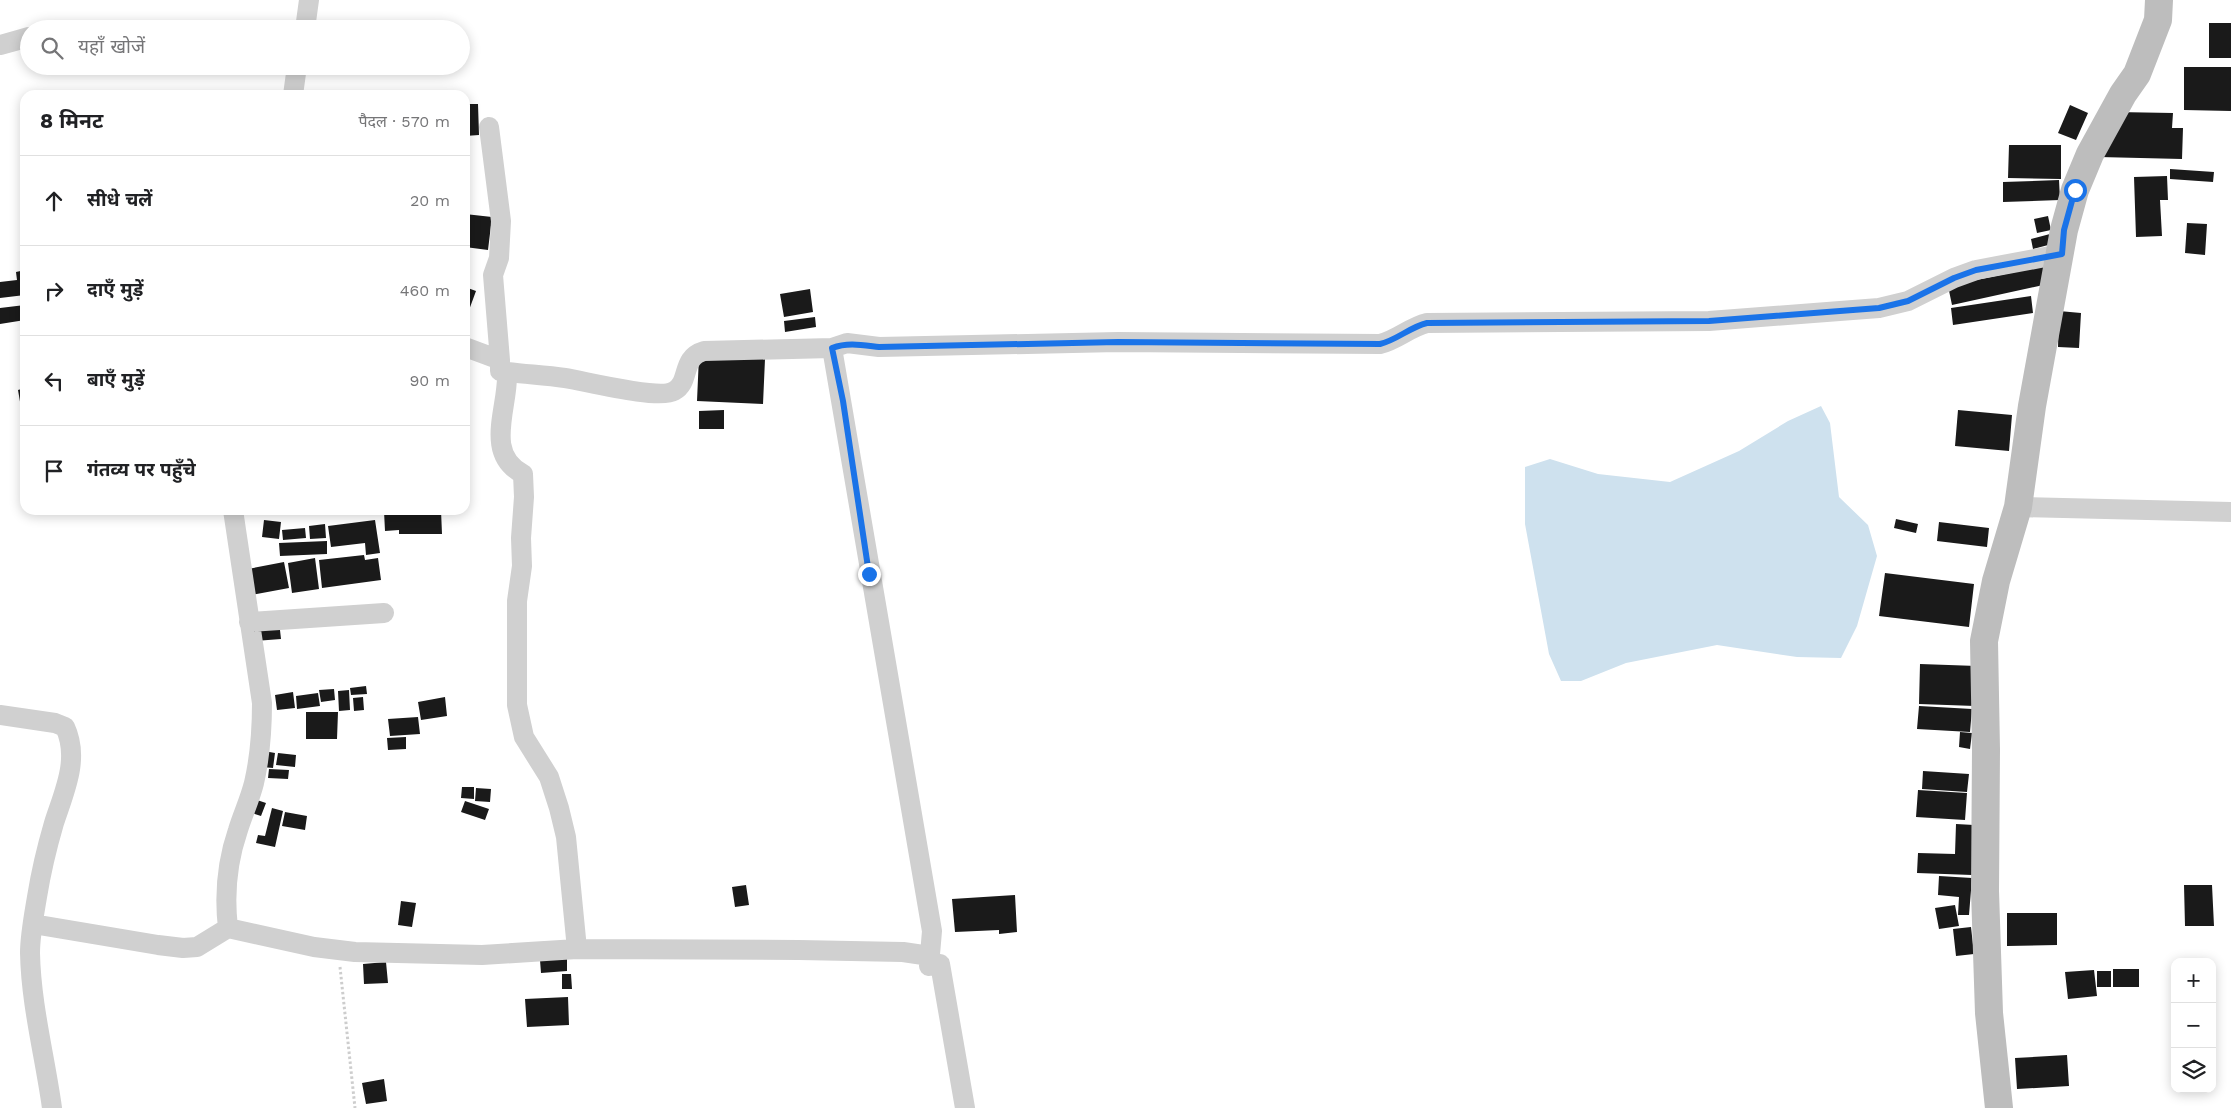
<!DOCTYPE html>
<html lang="hi">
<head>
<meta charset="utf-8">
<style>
	:root { --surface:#fff; --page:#f6f6f6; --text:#202124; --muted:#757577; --line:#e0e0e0 }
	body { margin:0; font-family:"Work Sans","Noto Sans Devanagari",sans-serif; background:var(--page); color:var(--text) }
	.controls { position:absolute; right:15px; bottom:15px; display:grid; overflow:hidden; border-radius:10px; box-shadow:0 2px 12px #0003 }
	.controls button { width:45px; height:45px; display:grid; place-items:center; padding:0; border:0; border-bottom:1px solid var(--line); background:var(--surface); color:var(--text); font:25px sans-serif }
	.stop { position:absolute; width:15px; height:15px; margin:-11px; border:4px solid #1a73e8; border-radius:50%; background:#fff }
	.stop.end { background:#1a73e8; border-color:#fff; box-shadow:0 1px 5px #0008 }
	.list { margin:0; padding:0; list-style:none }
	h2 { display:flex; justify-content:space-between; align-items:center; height:65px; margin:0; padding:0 20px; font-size:21px }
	h2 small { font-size:16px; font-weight:400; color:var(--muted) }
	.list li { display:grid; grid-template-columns:32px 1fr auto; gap:15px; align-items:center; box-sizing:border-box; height:90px; padding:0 20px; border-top:1px solid var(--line) }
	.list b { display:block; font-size:19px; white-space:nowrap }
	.list em { font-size:16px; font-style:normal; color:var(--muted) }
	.icon { flex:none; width:28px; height:28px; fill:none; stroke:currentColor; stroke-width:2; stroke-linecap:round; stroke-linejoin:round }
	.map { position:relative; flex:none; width:2231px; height:1108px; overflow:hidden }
	.search { position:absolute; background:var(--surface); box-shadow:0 2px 12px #0003; left:20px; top:20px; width:450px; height:55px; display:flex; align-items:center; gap:12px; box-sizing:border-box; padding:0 18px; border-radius:28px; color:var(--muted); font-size:19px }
	.panel { position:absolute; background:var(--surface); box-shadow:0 2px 12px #0003; left:20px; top:90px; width:450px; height:425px; border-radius:15px }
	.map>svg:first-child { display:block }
</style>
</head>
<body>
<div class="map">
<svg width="2231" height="1108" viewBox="0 0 2231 1108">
	<rect width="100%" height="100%" fill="#fff"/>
	<path fill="#cee1ee" d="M1821 406 1830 423 1839 497 1868 525 1877 556 1857 626 1841 658 1797 657 1717 645 1626 663 1581 681H1561L1549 654 1525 524V467L1550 459 1598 474 1670 482 1739 451 1788 421Z"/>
	<path fill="#1a1a1a" d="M2209 23H2231V58H2209Z
		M2184 67H2231V111L2184 110Z
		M465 104H478L479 135 465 136Z
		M2070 105 2088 113 2076 140 2058 133Z
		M2116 112 2173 113 2172 128H2183L2182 159 2099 157Z
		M2009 145H2061V179L2008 178Z
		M2170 169 2214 172 2213 182 2170 179Z
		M2167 176 2168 200H2160L2162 236 2136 237 2134 177Z
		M2059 180 2060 200 2003 202V182Z
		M465 214 492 217 488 250 465 247Z
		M2048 216 2051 230 2037 233 2034 219Z
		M2187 223 2207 224 2205 255 2185 253Z
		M2050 234 2052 244 2033 249 2031 239Z
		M2044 266 2048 284 1952 305 1948 286Z
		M25 270V295L0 298V282L17 280 16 272Z
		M465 287 476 291 465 321Z
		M810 289 813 312 784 317 780 294Z
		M2031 296 2033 313 1953 325 1951 308Z
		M25 305V320L0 324V308Z
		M2059 311 2081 313 2079 348 2058 347Z
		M815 317 816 327 785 332 784 321Z
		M699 356 765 359 763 404 697 401Z
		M25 388V425H24L18 390Z
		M724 410V429H699V411Z
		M1958 410 2012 415 2009 451 1955 446Z
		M441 510 442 534H399V530L385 531 384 511Z
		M1896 519 1918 524 1916 533 1894 528Z
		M264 520 281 522 279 539 262 537Z
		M375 520 380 553 366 555 365 543 331 547 328 526Z
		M1939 522 1989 528 1987 547 1937 541Z
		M325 524 326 538 310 539 309 526Z
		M305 528 306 538 283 540 282 530Z
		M327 541V554L280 556 279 543Z
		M364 555 365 560 378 558 381 580 322 588 319 560Z
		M315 558 319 589 292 593 288 563Z
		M284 562 289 588 252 595 248 569Z
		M1885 573 1974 584 1969 627 1879 616Z
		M279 621 281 639 255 641 253 624Z
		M1920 664 1977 666 1975 706 1919 704Z
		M366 686 367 694 351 695 350 688Z
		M334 689 335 700 321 702 319 690Z
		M349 690 350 710 339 711 338 691Z
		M293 692 295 708 277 710 275 695Z
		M318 693 320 706 297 709 296 696Z
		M363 697 364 710 354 711 353 698Z
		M445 697 447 716 421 720 418 702Z
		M1919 706 1972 709 1970 732 1917 729Z
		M306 712H338L337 739H306Z
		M418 717 420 734 390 736 388 719Z
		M1960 732 1972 733 1970 749 1959 747Z
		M406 737V749L388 750 387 738Z
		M264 751 275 753 273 768 262 767Z
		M278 753 296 755 295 767 276 765Z
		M269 769 289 770 288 779 268 778Z
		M1923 771 1969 774 1967 792 1922 789Z
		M462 787H474V799L461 798Z
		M476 788 491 789 490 802 475 801Z
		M1918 790 1967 793 1965 820 1916 817Z
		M254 799 266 803 261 816 249 812Z
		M465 801 489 809 485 820 461 812Z
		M272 808 283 811 275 847 256 843 258 835 265 836Z
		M285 812 307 816 305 830 282 826Z
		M1956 824 1974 825 1972 875 1917 873 1918 853 1955 854Z
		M1939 876 1972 878 1969 915H1958L1959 897 1938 895Z
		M746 885 749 905 735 907 732 887Z
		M2184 885H2212L2214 926H2185Z
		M1015 895 1017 932 999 934V930L955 932 952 899Z
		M401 901 416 903 412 927 398 925Z
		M1955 905 1959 926 1939 929 1935 908Z
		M2007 913H2057V945L2007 946Z
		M1971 927 1974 954 1956 956 1953 929Z
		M567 958V971L541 973 540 960Z
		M386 962 388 983 364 984 363 964Z
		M2113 969H2139V987H2113Z
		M2094 970 2097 996 2068 999 2065 972Z
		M2097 971H2111V987H2097Z
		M562 974H571L572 989H562Z
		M568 997 569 1025 527 1027 525 999Z
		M2067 1055 2069 1086 2017 1089 2015 1058Z
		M384 1079 387 1101 366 1104 362 1083Z"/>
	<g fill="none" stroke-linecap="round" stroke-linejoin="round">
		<path stroke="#cdcdcd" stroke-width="3" stroke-dasharray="2.5 2.5" stroke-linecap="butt" d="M340 967 355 1108"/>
		<path stroke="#d0d0d0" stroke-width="20" d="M305 29 309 0
			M0 45 29 37
			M293 95 297 66
			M489 127 501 221 499 258 493 275 500 360
			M465 347 500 360V371C521 374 543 375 565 378 585 381 659 400 674 391 691 382 680 358 704 351L832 348
			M507 372C509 407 483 453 523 474L524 497 521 538 522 566 517 601V705L524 737 549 777 559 808 566 837 577 949
			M2018 507 2231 512
			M249 622 384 613
			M0 715 55 723 65 727C80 759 64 792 54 823 47 847 41 872 37 897 34 915 30 935 30 953 31 1005 45 1057 52 1108
			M33 924 158 945 183 948 197 947 228 928C224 894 227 862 238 830 243 814 250 799 254 783 260 757 262 730 262 703L233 510
			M228 928 314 947 355 952 482 955 577 949 799 950 903 952 930 956 929 966 940 964 965 1108
			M929 966 932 931 832 348 847 343 879 347 1118 342 1380 344C1397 340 1410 327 1427 323L1709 321 1879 308 1908 301 1954 278 1976 270 2061 254"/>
		<path stroke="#bdbdbd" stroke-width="28" d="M1999 1108 1989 1013 1985 891 1986 750 1984 641 1996 581 2018 507 2032 406 2064 230 2075 190 2090 154 2123 94 2137 74 2158 20 2159 0"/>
	</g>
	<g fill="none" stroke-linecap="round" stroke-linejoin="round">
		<path stroke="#1a73e8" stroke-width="6" d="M869 574 843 401 832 348C848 342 862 345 879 347L1118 342 1380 344C1397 340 1410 327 1427 323L1709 321 1879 308 1908 301 1954 278 1976 270 2062 254 2064 230 2075 190"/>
	</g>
</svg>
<div class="controls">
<button>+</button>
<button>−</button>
<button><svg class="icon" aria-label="layers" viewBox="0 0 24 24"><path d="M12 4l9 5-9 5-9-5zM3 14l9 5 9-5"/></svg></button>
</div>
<div class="stop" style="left:2075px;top:190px"></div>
<div class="stop end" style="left:869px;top:574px"></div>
<div class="search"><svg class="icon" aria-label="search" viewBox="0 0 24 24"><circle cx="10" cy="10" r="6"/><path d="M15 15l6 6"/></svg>यहाँ खोजें</div>
<section class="panel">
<h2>8 मिनट<small>पैदल · 570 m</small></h2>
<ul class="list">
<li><svg class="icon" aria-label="ahead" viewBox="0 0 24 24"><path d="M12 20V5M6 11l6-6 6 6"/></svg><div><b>सीधे चलें</b></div><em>20 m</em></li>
<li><svg class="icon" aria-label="right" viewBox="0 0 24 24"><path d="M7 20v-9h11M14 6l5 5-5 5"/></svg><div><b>दाएँ मुड़ें</b></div><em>460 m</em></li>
<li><svg class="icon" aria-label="left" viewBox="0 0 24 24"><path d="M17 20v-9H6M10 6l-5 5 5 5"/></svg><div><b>बाएँ मुड़ें</b></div><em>90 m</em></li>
<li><svg class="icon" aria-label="arrive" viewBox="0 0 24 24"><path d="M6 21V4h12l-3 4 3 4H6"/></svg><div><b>गंतव्य पर पहुँचे</b></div></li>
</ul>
</section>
</div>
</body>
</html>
